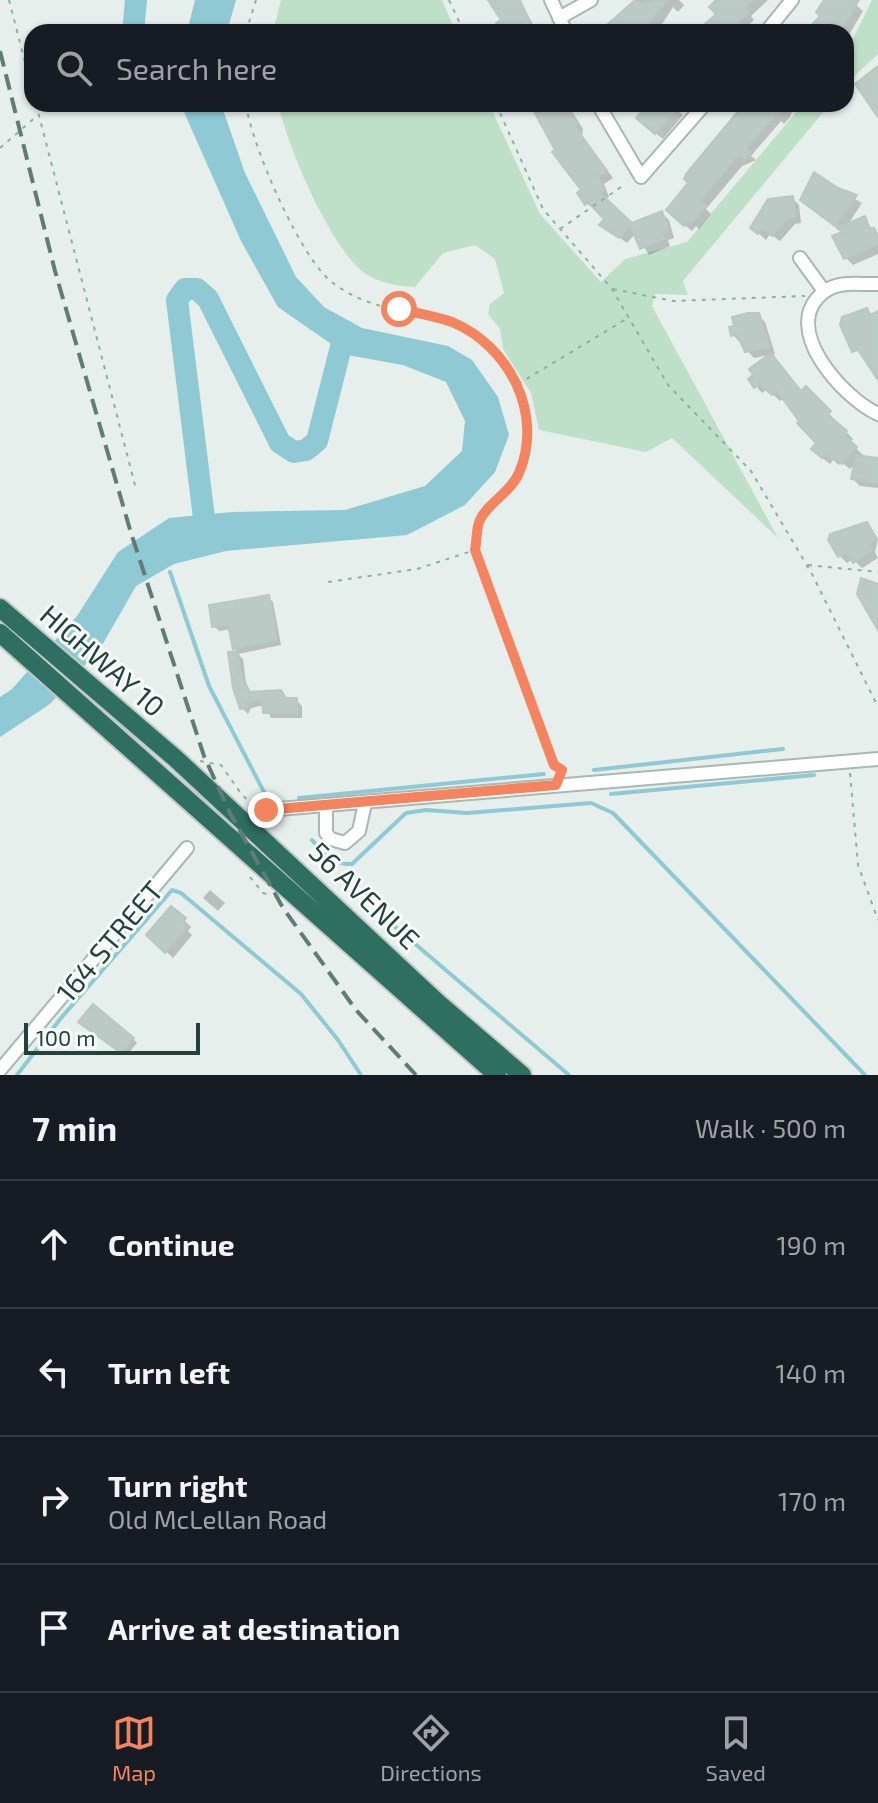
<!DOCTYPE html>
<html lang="en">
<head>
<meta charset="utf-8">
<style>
	:root { --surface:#171b24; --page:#242831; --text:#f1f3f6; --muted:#9ea1a6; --line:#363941; --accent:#f4845f }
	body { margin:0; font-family:"Exo 2",sans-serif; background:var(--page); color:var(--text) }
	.scale { position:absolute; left:24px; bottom:20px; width:176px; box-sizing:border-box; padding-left:8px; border:4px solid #24423a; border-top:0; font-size:22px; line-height:28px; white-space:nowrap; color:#24423a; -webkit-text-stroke:6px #f7fbf9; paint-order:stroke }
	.stop { position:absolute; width:24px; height:24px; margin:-18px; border:6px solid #f4845f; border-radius:50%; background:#fff }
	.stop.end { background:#f4845f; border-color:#fff; box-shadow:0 2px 8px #0008 }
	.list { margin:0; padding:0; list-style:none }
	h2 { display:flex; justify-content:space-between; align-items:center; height:104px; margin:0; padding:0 32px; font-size:34px }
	h2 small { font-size:26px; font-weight:400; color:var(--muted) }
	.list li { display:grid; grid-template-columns:52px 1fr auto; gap:24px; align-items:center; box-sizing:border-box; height:128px; padding:0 32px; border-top:2px solid var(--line) }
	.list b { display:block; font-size:30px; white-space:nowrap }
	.list p { margin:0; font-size:26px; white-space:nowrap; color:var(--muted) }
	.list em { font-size:26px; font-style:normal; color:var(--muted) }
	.icon { flex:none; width:44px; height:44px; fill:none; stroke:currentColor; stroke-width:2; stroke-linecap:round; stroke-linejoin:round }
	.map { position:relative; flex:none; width:878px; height:1075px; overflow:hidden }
	.search { position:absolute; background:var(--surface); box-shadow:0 2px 6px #0004; left:24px; right:24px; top:24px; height:88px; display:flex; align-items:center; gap:20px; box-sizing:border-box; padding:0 28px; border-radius:24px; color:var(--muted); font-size:30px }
	.sheet { height:616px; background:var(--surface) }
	nav { display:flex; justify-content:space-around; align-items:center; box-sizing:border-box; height:112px; border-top:2px solid var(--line); background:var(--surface); font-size:22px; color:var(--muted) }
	nav a { display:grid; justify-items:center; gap:4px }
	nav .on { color:var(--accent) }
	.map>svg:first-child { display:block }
</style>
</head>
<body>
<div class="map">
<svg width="878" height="1075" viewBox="0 0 878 1075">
	<rect width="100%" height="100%" fill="#e6efeb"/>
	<path fill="#bfe0c8" d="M281 0H442L456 32H273Z
		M872 0H878V54L846 84V53Z
		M278 104H489L540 214 601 282 625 259 687 242 803 104H830L683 281 688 295 655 294 652 306 778 538 672 438 646 452 539 430 531 393 503 349 500 329 488 314 490 304 504 293 495 259 475 245 443 253 415 287C398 286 376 283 362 271 328 243 288 147 278 104Z"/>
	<path fill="#8ec9d4" d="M195 0H236L227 32H187Z
		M184 104H221L245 173 296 277 324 307 362 328 448 346 472 360 498 397 509 435 495 472 465 505 407 535 226 551 174 564 136 586 101 647 50 704 0 737V697L12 689 77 616 118 552 169 518 232 512 345 510 425 486 462 451 465 421 446 382 403 365 347 355 278 307 241 241 184 112Z"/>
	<path fill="#0003" d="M493 0H520L537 32H505Z
		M637 0H679L684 5 678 12 673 7 657 32H604Z
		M722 0H768L751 16 754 20 741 32H699L719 14Z
		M826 0H850L863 11 846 40V32H810L822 16Z
		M533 104H567L583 129 582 137 613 178 604 184 609 197 605 200 631 225 662 213 669 220 674 238 668 240 670 246 649 255 636 233 627 243 602 225 607 219 586 203 584 191 538 121 542 119Z
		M644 104H671L683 115 663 139 645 125Z
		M748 104H795L790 117 784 124 781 121 751 156 756 160 742 166 706 209 711 214 699 229 696 226 692 231 675 217Z
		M848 195 862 203 847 226 864 219 878 235V254L853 265 846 258 845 233 809 206Z
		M792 198 799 205 801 223 795 224 780 241 770 234 766 240 752 227 768 202Z
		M758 315 765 322 775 354 754 358 733 335Z
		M750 379 802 393 806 389 853 439 850 443 863 455 860 458 878 461V488L860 486 853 479 857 461 850 469 841 462 839 465 833 460 830 464 820 456 819 443 784 398 780 401 767 389 762 393Z
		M867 525 878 539 875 552 878 558 862 568 853 559 847 563 840 556Z
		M268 597 273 602 281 645 238 654 243 659 246 682 251 693 296 700 302 706V718H271L265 705 251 708 248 714 242 708 231 654 239 653 235 648 231 629 219 631 214 626Z
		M210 890 225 903 218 911 203 898Z
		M184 920 191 927 188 931 192 935 173 958 149 935Z
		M85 1026 133 1039 137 1043 127 1055Z"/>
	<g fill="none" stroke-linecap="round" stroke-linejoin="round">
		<path stroke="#8ec9d4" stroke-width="4" d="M170 572 209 686 264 792
			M594 770 783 749
			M611 794 814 775
			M299 798 544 774
			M312 840C323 853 333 865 352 864L406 813 426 810 467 813 591 803 613 813 865 1075
			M387 920 569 1075
			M17 1075 61 1018 172 890 181 893 301 994 338 1040 361 1075"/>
		<path stroke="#8ec9d4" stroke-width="22" d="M133 32 136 0
			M206 534 177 300 185 289H197L208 299 280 443 294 452 306 450 317 441 345 331"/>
	</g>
	<path fill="#bbcac4" stroke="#b8c9c2" stroke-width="2" d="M488 0H520L532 29 502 32 496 23 501 20Z
		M635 0 639 3 667 0 642 32H599Z
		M716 0H754L745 8 749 12 727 32H696L716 14 709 7Z
		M824 0H859L840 32H805L820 16 816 12Z
		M878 66V117L855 84Z
		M530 104H566L577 121 576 128 607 171 598 176 604 190 599 192 632 223 662 211 669 231 662 233 664 239 640 249 630 225 619 238 599 225 604 219 588 202 585 205 577 193 581 190 552 152 555 150Z
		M647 104H681L655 134 636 118Z
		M744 104H786L746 148 750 152 744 160 740 156 735 159 700 201 706 206 691 224 688 221 684 226 666 210 688 183 684 179 686 174Z
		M814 172 838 188 857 195 835 226 800 200Z
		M793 196 795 217 788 218 772 236 762 229 758 234 750 228 768 199Z
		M865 216 870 229 874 228 878 236V245L844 259 832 236 842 232 837 228Z
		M867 308 870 315 878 311V380L858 350 852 352 840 325 842 317Z
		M748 313H759L770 347 745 352 737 334 731 336 729 327 734 326 732 317Z
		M771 353 801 391 806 386 831 411 828 415 847 431 844 435 857 447 842 464 833 457 831 460 825 455 822 458 811 449 816 443 797 423 799 421 777 391 772 395 759 384 754 388 748 379 753 375 749 369Z
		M856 455 878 458V483L851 479Z
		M867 522 877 539 869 544 873 550 853 563 847 552 838 557 828 540 830 534Z
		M861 578 878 584V630L857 594Z
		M269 595 277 640 233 649 228 625 212 627 209 605Z
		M238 651 241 675 248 692 281 690 286 698H297V713H263L262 699 246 703 247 708 240 709 233 688 228 652Z
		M171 906 186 918 182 923 187 927 165 953 146 935Z
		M93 1004 134 1038 121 1053 78 1022Z"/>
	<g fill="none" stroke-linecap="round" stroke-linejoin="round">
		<defs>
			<path id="minor" d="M551 0 566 32
				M559 18 591 0
				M766 32 792 0
				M598 104 641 177 705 104
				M800 258 824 291
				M878 284C860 285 839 280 824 292 778 327 843 398 878 414
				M326 806V833L331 839 345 843 359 831 365 803
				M266 810 878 759
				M0 1070 187 848"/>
			<path id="highway" d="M0 608 175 758 438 1003 522 1075
				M0 633 497 1075"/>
		</defs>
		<use href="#minor" stroke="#a8b8b2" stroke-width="16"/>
		<use href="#highway" stroke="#c2cac8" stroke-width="22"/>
		<path stroke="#86b3a5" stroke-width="2" stroke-dasharray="4 6" stroke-linecap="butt" d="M9 0 32 89
			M449 0 464 32
			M246 32 256 0
			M36 104 136 489
			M246 104C251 144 301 260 333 283 388 325 458 302 505 365 521 387 528 411 528 439 528 462 513 486 497 503 492 508 482 514 480 520 476 528 476 541 475 550
			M496 104 543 209 612 289 668 385 751 471 812 574 878 707
			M0 148 38 115
			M560 229 621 187
			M613 289 673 301 805 296
			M518 384 628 318
			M808 565 878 572
			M328 582 417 569 475 550 554 765 561 773
			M200 761 221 765 242 795 256 807
			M850 773 858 865 878 920
			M250 877 263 893 270 895"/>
		<use href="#minor" stroke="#fff" stroke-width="12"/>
		<use href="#highway" stroke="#2f6f62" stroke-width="18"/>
		<path stroke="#5f7d75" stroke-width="4" stroke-dasharray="16 8" stroke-linecap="butt" d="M0 51 55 271 131 533 204 756 230 813 283 908 356 1010 416 1075"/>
	</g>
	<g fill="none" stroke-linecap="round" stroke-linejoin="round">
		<path stroke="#f4845f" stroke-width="10" d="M266 810 556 785 562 770 554 765 475 550C477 541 476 528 480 520 486 505 511 492 519 473 544 415 510 346 452 322 435 316 416 313 399 309"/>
	</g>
	<g text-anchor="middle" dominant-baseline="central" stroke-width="6" stroke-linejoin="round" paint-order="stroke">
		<g font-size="28" fill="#24423a" stroke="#f7fbf9">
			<text transform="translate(103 660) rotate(41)">HIGHWAY 10</text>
			<text transform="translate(365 895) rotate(44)">56 AVENUE</text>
			<text transform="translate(109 941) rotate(-50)">164 STREET</text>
		</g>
	</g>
</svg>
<div class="scale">100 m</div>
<div class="stop" style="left:399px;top:309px"></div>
<div class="stop end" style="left:266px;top:810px"></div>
<div class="search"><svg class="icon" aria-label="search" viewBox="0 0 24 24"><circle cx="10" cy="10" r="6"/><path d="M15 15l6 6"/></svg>Search here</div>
</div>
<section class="sheet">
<h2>7 min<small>Walk · 500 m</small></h2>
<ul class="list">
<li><svg class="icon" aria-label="ahead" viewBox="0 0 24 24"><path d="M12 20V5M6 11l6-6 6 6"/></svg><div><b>Continue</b></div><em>190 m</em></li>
<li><svg class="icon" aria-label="left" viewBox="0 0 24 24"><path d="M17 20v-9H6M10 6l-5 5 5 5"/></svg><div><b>Turn left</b></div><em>140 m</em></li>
<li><svg class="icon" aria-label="right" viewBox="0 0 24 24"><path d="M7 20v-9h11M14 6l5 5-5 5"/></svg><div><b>Turn right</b><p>Old McLellan Road</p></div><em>170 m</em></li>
<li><svg class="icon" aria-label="arrive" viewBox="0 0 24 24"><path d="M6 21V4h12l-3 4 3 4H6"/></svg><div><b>Arrive at destination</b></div></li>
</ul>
</section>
<nav>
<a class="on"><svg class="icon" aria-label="map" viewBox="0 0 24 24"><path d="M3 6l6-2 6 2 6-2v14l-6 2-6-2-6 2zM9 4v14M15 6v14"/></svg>Map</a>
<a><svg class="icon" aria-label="directions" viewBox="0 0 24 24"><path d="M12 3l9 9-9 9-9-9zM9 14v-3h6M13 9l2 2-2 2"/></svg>Directions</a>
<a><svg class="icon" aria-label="saved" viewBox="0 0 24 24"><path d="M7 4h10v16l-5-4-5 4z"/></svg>Saved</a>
</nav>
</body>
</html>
